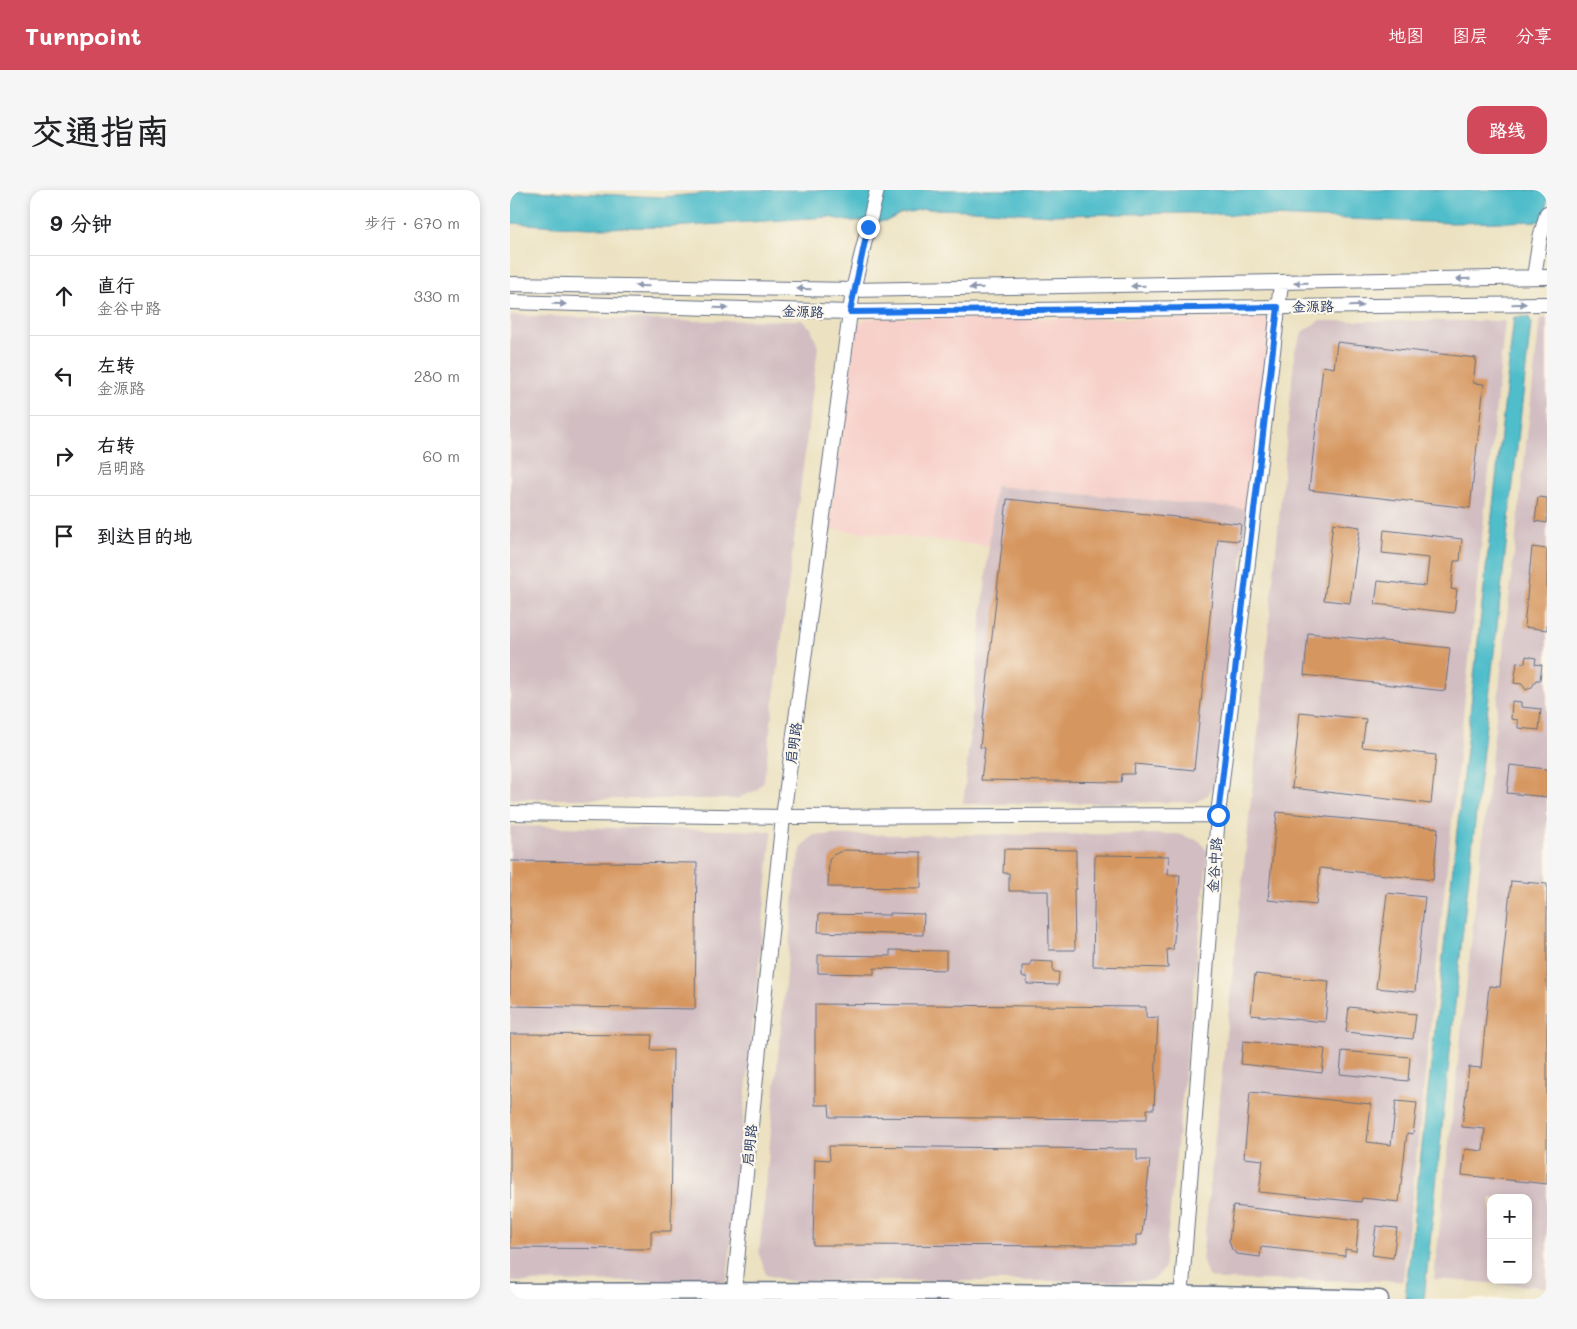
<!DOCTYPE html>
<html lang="zh">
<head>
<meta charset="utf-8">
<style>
	:root { --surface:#fff; --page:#f6f6f6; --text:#202124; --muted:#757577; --line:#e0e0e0; --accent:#d1495b }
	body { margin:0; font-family:Mali,"LXGW WenKai TC",sans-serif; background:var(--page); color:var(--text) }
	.controls { position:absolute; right:15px; bottom:15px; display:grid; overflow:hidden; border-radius:10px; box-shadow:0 2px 8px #0003 }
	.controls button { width:45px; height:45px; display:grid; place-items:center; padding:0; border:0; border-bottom:1px solid var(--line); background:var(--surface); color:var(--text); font:25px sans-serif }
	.stop { position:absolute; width:15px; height:15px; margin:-11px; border:4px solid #1a73e8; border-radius:50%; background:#fff }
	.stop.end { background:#1a73e8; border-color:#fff; box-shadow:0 1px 5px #0008 }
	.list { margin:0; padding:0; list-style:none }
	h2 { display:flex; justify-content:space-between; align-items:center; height:65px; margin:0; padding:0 20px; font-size:21px }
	h2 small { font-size:16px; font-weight:400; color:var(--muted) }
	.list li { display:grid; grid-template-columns:32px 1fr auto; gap:15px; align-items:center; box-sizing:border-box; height:80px; padding:0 20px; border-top:1px solid var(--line) }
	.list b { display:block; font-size:19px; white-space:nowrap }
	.list p { margin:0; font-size:16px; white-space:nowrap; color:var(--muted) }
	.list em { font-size:16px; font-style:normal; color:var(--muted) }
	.icon { flex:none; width:28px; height:28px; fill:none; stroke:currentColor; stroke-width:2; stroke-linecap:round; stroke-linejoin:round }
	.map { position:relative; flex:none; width:1037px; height:1109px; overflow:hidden; border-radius:15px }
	header { display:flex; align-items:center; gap:30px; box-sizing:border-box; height:70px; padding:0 25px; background:var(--accent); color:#fff }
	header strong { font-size:24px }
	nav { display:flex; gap:28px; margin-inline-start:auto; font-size:18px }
	.intro { display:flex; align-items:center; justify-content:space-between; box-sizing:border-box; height:120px; padding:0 30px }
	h1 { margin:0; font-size:35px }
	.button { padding:12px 22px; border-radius:15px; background:var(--accent); color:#fff; font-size:18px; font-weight:700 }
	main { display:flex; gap:30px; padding:0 30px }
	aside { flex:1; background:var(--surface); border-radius:15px; box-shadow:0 2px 8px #0003 }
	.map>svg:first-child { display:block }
</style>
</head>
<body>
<header>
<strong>Turnpoint</strong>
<nav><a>地图</a><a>图层</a><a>分享</a></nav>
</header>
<div class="intro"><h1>交通指南</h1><a class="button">路线</a></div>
<main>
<aside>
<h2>9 分钟<small>步行 · 670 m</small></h2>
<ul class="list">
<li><svg class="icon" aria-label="ahead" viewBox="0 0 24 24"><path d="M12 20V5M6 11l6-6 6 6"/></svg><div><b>直行</b><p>金谷中路</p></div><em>330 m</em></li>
<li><svg class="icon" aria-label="left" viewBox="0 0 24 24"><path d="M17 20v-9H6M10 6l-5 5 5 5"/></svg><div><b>左转</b><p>金源路</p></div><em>280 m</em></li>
<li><svg class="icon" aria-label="right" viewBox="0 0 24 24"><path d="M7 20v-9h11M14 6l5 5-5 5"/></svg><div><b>右转</b><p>启明路</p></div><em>60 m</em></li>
<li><svg class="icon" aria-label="arrive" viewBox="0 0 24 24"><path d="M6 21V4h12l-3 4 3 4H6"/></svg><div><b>到达目的地</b></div></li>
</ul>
</aside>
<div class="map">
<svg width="1037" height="1109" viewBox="0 0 1037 1109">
	<rect width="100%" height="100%" fill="#fbf7ec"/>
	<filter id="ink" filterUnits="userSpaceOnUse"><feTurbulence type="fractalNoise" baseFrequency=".02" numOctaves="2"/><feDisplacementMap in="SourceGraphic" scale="10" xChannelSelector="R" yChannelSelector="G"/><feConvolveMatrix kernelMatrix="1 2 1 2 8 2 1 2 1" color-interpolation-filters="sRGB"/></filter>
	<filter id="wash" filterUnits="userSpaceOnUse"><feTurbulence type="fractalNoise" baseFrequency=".0096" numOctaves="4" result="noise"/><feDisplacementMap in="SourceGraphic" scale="20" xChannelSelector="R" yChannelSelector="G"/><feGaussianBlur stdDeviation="1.12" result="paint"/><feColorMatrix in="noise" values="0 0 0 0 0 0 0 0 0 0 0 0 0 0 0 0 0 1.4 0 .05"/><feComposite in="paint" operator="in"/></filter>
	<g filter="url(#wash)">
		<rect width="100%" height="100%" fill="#ece2c1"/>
		<path fill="#f7d0ca" d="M356 128 760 129 738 319 486 296 480 356 319 339 347 137Z"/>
		<path fill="#d2bec2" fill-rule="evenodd" d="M0 125 177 131 291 130 301 138 308 157 254 591 247 600 226 609H0Z
			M1030 128H1037V1097L924 1089ZM981 1008H1018V1090H981Z
			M809 131H995L893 1091 711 1090 698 1086 692 1069 753 497 785 160 793 141Z
			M485 296 738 319 706 588 699 604 686 612 453 614Z
			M0 636 262 641 217 1091 0 1092Z
			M668 644 690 651 698 663 654 1079 645 1088 638 1091H279L256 1085 249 1064 286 681 292 656 304 645Z"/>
		<path fill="#50bdca" stroke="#367694" d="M0 0 153 7 233 0H1037V31L942 33 680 23 540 25 463 20 414 19 390 24 377 31H337L319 27 161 37 79 38 0 33Z
			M1004 127H1019L1021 133 952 748 914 1109H895Z"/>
		<g id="blocks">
			<path fill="#d6965f" d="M827 152 966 168 963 193 974 194 960 318 799 300 813 176 824 178Z
				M1028 307 1037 308V333L1025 331Z
				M497 309 731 334 729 351 708 349 684 580 625 574 624 584H612L611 592 471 590 475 558 470 557Z
				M823 333 850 337 840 413 814 410Z
				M874 340 952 349 950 371H944L941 399 947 400 944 423 865 414 868 391 916 396 919 368 872 363Z
				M1022 357 1037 359V440L1014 437Z
				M798 443 940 458 935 501 794 485Z
				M1016 466 1026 468 1025 474 1032 475 1030 490H1026L1022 497 1016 500 1012 494 1004 493 1007 472 1015 473Z
				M1002 511 1011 512V517L1031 519 1029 540 1008 538V530L1001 529Z
				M790 522 856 529 852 557 926 565 921 614 782 598Z
				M1000 575 1037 579V607L997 603Z
				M767 622 928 638 923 690 810 678 806 715 758 710Z
				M494 659 566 660V699H564L565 760H539L538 701H499V683H493Z
				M334 660 411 662V698L318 697 319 670 323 665Z
				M585 665 659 666 658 685H670L663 760 657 759 658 778 583 776Z
				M0 671 187 673 185 819 0 816Z
				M1001 691 1037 694V994L952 985 955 959 973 961 975 939 952 937 959 877 971 878 979 796 990 797Z
				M877 703 915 707 905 802 866 798Z
				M380 723 414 724 413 745 308 742 309 724 380 725Z
				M380 760 436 761V780L364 778V784L308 783V765L380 766Z
				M521 771 543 772V782H549L548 795 517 794V787H512V776H521Z
				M745 784 819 791 815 832 741 825Z
				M305 814 636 817V828L648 827 644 919H637V929L320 927 319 915H305Z
				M839 817 906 824 903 849 836 842Z
				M0 844 142 845 141 860H163L161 1041H141V1059L0 1058Z
				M733 851 815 859 812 883 731 874Z
				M832 861 900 867 898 891 830 884Z
				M740 902 861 914 857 952 881 955 886 911 907 913 903 944 897 943 889 1012 852 1008 851 1012 749 1002 753 970 734 968Z
				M319 956 627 959V970H640L632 1045H626V1056L303 1055 305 969 320 970Z
				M723 1016 849 1030 846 1061 835 1059V1066L751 1057 750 1067 727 1064 722 1060 719 1051Z
				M866 1036 887 1038 883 1068 862 1065Z"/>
		</g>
	</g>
	<g filter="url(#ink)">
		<use href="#blocks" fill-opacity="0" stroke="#646e81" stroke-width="1"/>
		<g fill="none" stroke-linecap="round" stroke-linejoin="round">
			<defs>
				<path id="minor" d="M1024 87 1030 48 1037 23
					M0 94 343 100 1037 87
					M0 112 340 122 1037 114
					M0 623 273 627 708 625
					M223 1109 273 627 343 100 367 0
					M671 1109 708 625 771 94"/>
				<path id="major" d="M0 1102C290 1100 580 1101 870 1109"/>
			</defs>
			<use href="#minor" stroke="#646e81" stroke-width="16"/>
			<use href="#major" stroke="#646e81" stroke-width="19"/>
			<use href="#minor" stroke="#fff" stroke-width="14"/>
			<use href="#major" stroke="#fff" stroke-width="16"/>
		</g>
		<defs><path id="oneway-solid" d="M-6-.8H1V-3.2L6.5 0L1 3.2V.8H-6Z" transform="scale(1.25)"/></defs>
		<g fill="#8d97ae">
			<use href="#oneway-solid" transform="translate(953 89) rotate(179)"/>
			<use href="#oneway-solid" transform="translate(791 93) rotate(179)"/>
			<use href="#oneway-solid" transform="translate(132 96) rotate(-179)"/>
			<use href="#oneway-solid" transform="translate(628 96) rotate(179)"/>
			<use href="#oneway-solid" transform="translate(466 98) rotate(179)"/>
			<use href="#oneway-solid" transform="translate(294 99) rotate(-179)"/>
			<use href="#oneway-solid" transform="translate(49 114) rotate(2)"/>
			<use href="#oneway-solid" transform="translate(1009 114) rotate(-1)"/>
			<use href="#oneway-solid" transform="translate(846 116) rotate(-1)"/>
			<use href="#oneway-solid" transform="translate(211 118) rotate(2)"/>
		</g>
	</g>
	<g fill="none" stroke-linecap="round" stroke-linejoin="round" filter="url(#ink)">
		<path stroke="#1a73e8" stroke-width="6" d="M358 37 340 122 768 117 708 625"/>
	</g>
	<g text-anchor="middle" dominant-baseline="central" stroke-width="4.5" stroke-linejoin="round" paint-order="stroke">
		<g font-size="14" fill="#1b2f5e" stroke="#fbf7ec">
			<text transform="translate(803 116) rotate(-1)">金源路</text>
			<text transform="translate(293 121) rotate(2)">金源路</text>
			<text transform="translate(283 553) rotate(-82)">启明路</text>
			<text transform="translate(704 675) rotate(-86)">金谷中路</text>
			<text transform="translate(239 955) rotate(-84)">启明路</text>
		</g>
	</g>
</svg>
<div class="controls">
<button>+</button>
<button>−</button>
</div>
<div class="stop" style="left:708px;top:625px"></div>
<div class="stop end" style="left:358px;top:37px"></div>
</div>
</main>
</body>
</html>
